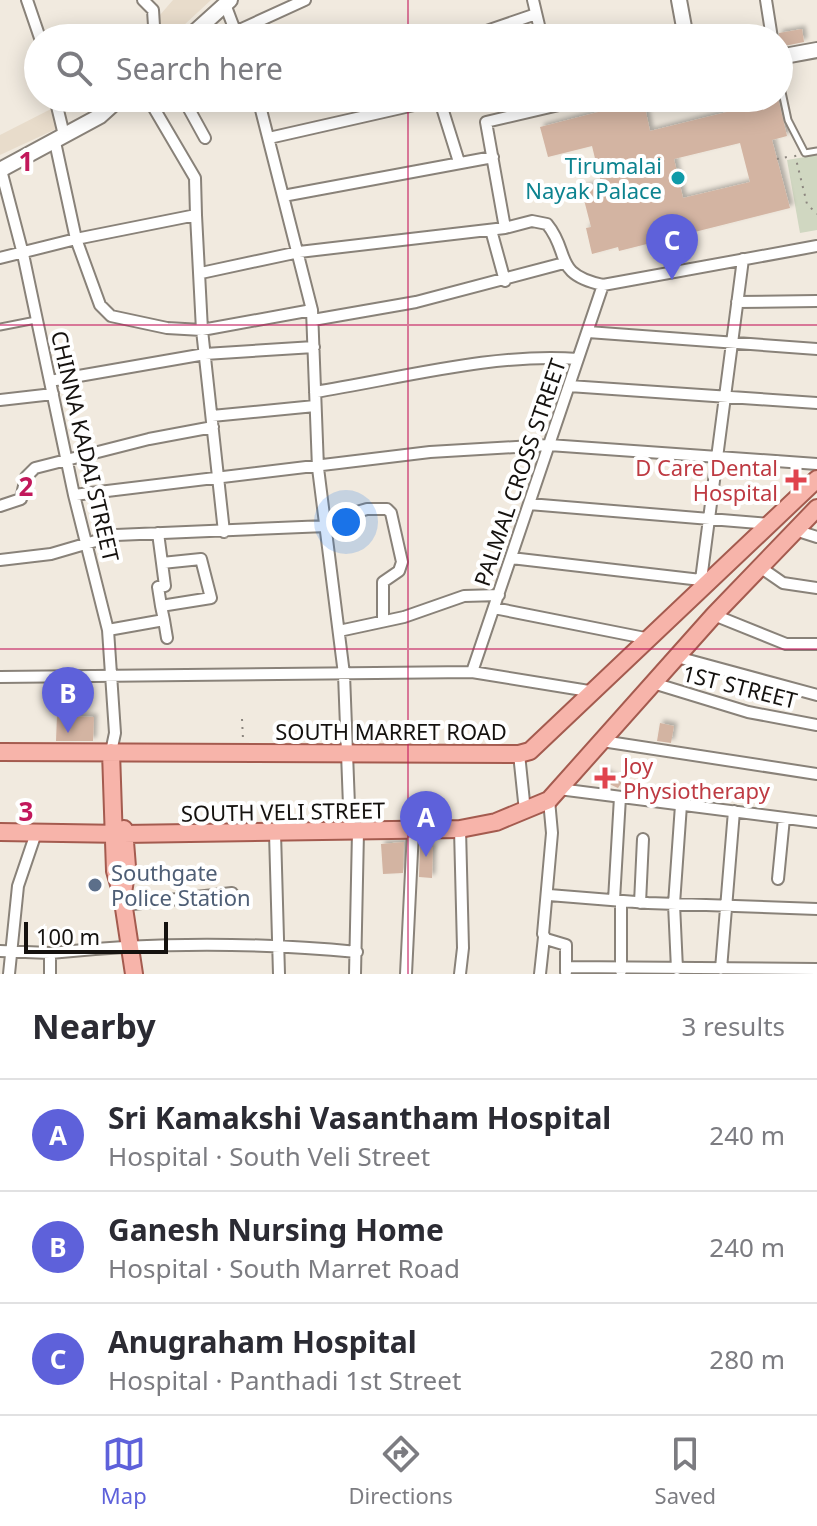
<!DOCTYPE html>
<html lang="en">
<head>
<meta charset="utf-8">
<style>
	:root { --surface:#fff; --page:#f2f2f3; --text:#2b2b33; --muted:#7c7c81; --line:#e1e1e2; --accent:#5e61da }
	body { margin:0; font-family:"Noto Sans",sans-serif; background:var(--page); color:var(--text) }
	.scale { position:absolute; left:24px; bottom:20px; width:144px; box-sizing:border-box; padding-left:8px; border:4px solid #15120f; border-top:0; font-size:22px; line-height:28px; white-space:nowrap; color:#15120f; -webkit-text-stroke:6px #fff; paint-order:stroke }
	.you { position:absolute; left:346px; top:522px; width:28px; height:28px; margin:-20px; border:6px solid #fff; border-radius:50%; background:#1a73e8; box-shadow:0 0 0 12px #1a73e833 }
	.badge { display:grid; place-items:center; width:52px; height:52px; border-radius:50%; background:var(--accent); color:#fff; font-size:26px; font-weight:700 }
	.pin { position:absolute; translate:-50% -66px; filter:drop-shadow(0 2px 4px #0008) }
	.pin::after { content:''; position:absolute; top:42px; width:28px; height:24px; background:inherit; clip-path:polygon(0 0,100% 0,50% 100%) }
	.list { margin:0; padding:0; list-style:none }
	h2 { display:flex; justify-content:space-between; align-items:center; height:104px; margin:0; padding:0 32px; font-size:34px }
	h2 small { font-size:26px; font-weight:400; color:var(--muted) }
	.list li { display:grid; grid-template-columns:52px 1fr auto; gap:24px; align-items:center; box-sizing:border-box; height:112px; padding:0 32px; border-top:2px solid var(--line) }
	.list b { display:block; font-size:30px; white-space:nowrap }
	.list p { margin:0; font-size:26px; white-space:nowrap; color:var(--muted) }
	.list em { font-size:26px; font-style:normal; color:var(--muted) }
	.icon { flex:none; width:44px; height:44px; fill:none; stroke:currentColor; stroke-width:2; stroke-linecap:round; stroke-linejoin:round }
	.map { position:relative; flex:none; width:817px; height:974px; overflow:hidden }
	.search { position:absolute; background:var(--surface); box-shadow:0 4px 20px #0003; left:24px; right:24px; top:24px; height:88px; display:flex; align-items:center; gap:20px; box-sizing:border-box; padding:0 28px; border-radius:44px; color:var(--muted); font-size:30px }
	.sheet { height:440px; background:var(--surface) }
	nav { display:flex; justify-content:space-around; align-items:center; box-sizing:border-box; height:112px; border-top:2px solid var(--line); background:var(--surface); font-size:22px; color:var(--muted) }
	nav a { display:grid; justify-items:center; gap:4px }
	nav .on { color:var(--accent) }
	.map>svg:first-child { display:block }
</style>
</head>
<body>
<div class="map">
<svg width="817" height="974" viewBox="0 0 817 974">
	<defs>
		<filter id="shadow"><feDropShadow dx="3.5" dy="-3.5" stdDeviation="2" flood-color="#0004"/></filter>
	</defs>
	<rect width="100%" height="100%" fill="#f1eadf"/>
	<path fill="#e8dccb" d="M173 0H211L170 38H140Z
		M53 108 58 124 56 129 0 155V135Z"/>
	<path fill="#d0d7c1" d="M817 155V230L800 233 787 160Z"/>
	<path fill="#d3b4a2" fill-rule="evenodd" filter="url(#shadow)" d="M802 29 804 42 779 47V33Z
		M612 98H643L650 131 739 109 736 98H778L787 136 772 140 790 208 619 251 618 247 592 254 586 228 591 227 581 188 601 183 592 146 548 157 540 127 610 109 608 99ZM740 143 750 182 683 198 674 159Z
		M57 716 94 717 93 741H56Z
		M660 723 674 726 671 743 657 741Z
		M600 770 622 782 618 788 596 778Z
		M404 842 403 873 383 874 381 844Z
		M420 847H433L432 878 419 877Z"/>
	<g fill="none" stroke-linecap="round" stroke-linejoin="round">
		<defs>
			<path id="service" d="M779 78 788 120 805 153 817 151
				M0 327 36 320"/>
			<path id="minor" d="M27 0 40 38
				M143 0 153 10 154 26 165 38
				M533 0 542 38
				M766 0 772 38
				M225 4 237 36
				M235 32 305 0
				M466 38 536 14
				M55 98 64 135
				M148 98 195 178 196 215
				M183 98 205 138
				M258 98 312 310 318 468 344 674 350 832
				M439 98 459 162
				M557 98 559 105 486 122 505 228 532 221 547 224C571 253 552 274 603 285L817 246
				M269 138 445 98
				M1 170 23 254 74 495 108 630 115 733 111 752
				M283 196 493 157
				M491 230 505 281
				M0 258 76 239 55 142
				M201 273 299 252 505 228
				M737 302 817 301
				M313 320 416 302 564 263
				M588 332 817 349
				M50 381 205 354 314 347
				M569 386 817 403
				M315 392C397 379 497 352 578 359
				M0 400 53 394
				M212 416 315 406
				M74 495 430 452 549 445 817 464
				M529 504 770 524
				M0 506 21 499 26 477 35 468 149 439 213 427
				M326 521 367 509H387L391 513 402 562 399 571 383 582V621
				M795 530 817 537
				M224 532 202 330 196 215 76 239 100 305 111 316 167 328 202 330 312 310
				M158 533 162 563
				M511 558 701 580
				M0 560 51 554 116 535 326 526
				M760 567 783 583 817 588
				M706 585 701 580 743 259
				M161 606 158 587 165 586 162 563 201 559 211 598 161 606 164 620
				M494 608 650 639
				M714 615 786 644H817
				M108 630 164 620 167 638
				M339 631 404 617 464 596 499 595
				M677 657 817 695
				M472 672 603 285
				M0 677 472 672 595 692
				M653 683 748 712 817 725
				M602 741 817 774
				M519 754 525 811
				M559 789 817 822
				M549 800 552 833 543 934 546 939 566 945V972
				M460 829 463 948 460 974
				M275 833 279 974
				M778 879 784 818
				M549 895 648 903 817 909
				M614 900 620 797
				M621 901V971
				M640 903 643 839
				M124 905 232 893
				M0 951 50 953V974
				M50 953C152 942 254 942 357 952
				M566 967 817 969
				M677 969 674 904 681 805
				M721 969 734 811
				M9 974 18 886 36 833
				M355 974 358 832
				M406 974 413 831
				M540 974 544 937"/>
			<path id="tertiary" d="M679 0 686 38
				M779 57 817 50"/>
			<path id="secondary" d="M188 38 230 0
				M0 170 100 116 120 98"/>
			<path id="primary" d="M0 752 519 754 530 751 817 479
				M111 752 115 871 122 895 134 974
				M0 832 124 834 460 829 496 822 549 800 714 615 817 508
				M123 893 127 867 124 829"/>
		</defs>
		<use href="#service" stroke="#898279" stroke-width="9"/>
		<use href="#minor" stroke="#898279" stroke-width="14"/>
		<use href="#tertiary" stroke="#898279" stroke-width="18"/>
		<use href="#secondary" stroke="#898279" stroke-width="18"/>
		<use href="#primary" stroke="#a45b4f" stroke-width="20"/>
		<path stroke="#8c867f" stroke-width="2" stroke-dasharray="2 6" stroke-linecap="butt" d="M795 155 807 204 817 214
			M777 159 792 156
			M242 719 243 739"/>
		<use href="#service" stroke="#fff" stroke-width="5"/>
		<use href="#minor" stroke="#fff" stroke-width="10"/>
		<use href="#tertiary" stroke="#fff" stroke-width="14"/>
		<use href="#secondary" stroke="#fff" stroke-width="14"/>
		<use href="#primary" stroke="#f7b4aa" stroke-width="16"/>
	</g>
	<path fill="none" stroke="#c2185b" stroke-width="2" stroke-opacity="0.55" d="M408 0V38M408 98V974M0 325H817M0 649H817"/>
	<circle fill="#0f9aa8" stroke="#fff" stroke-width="3" cx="678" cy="178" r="8"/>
	<g fill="#e0444e" stroke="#fff" stroke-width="3">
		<path d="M792 468h8v8h8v8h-8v8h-8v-8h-8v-8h8z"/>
		<path d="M601 766h8v8h8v8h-8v8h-8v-8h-8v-8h8z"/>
	</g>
	<circle fill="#5c6f8a" stroke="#fff" stroke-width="3" cx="95" cy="885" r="8"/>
	<g text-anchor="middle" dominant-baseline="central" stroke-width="8" stroke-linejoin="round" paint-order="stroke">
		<g font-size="22" fill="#0d838f" stroke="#fff" text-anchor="end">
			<text x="662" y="165">Tirumalai<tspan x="662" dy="25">Nayak Palace</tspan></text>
		</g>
		<g font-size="22" fill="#15120f" stroke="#fff">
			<text transform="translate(86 446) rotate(77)">CHINNA KADAI STREET</text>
			<text transform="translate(519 472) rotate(-71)">PALMAL CROSS STREET</text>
			<text transform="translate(740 686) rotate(14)">1ST STREET</text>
			<text x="391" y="731">SOUTH MARRET ROAD</text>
			<text transform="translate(283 811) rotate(-1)">SOUTH VELI STREET</text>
		</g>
		<g font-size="22" fill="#be3a42" stroke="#fff" text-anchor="end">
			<text x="778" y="467">D Care Dental<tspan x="778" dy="25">Hospital</tspan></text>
			<text x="623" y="765" text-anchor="start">Joy<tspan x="623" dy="25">Physiotherapy</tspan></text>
		</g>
		<g font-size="22" fill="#4e5e75" stroke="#fff" text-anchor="start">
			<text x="111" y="872">Southgate<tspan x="111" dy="25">Police Station</tspan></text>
		</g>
	</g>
	<g font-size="26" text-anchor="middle" font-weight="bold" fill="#c2185b" stroke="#fff" stroke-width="8" stroke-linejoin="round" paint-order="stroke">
		<text x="26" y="171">1</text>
		<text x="26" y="496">2</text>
		<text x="26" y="821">3</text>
	</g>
</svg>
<div class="scale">100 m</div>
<div class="you"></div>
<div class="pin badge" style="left:426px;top:857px">A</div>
<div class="pin badge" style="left:68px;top:733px">B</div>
<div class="pin badge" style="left:672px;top:280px">C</div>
<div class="search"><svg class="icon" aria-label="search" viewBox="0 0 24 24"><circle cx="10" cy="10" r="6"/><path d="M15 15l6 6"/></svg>Search here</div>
</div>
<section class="sheet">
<h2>Nearby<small>3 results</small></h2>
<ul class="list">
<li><span class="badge">A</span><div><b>Sri Kamakshi Vasantham Hospital</b><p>Hospital · South Veli Street</p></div><em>240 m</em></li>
<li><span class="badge">B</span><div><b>Ganesh Nursing Home</b><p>Hospital · South Marret Road</p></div><em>240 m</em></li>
<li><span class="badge">C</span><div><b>Anugraham Hospital</b><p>Hospital · Panthadi 1st Street</p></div><em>280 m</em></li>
</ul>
</section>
<nav>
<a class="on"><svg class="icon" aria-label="map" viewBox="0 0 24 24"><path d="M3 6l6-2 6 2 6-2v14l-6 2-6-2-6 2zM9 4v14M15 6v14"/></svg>Map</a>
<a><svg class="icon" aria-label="directions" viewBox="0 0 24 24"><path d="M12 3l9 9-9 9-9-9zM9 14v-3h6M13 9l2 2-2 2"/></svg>Directions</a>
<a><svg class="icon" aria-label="saved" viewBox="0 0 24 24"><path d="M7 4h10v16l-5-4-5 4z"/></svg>Saved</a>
</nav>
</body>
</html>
